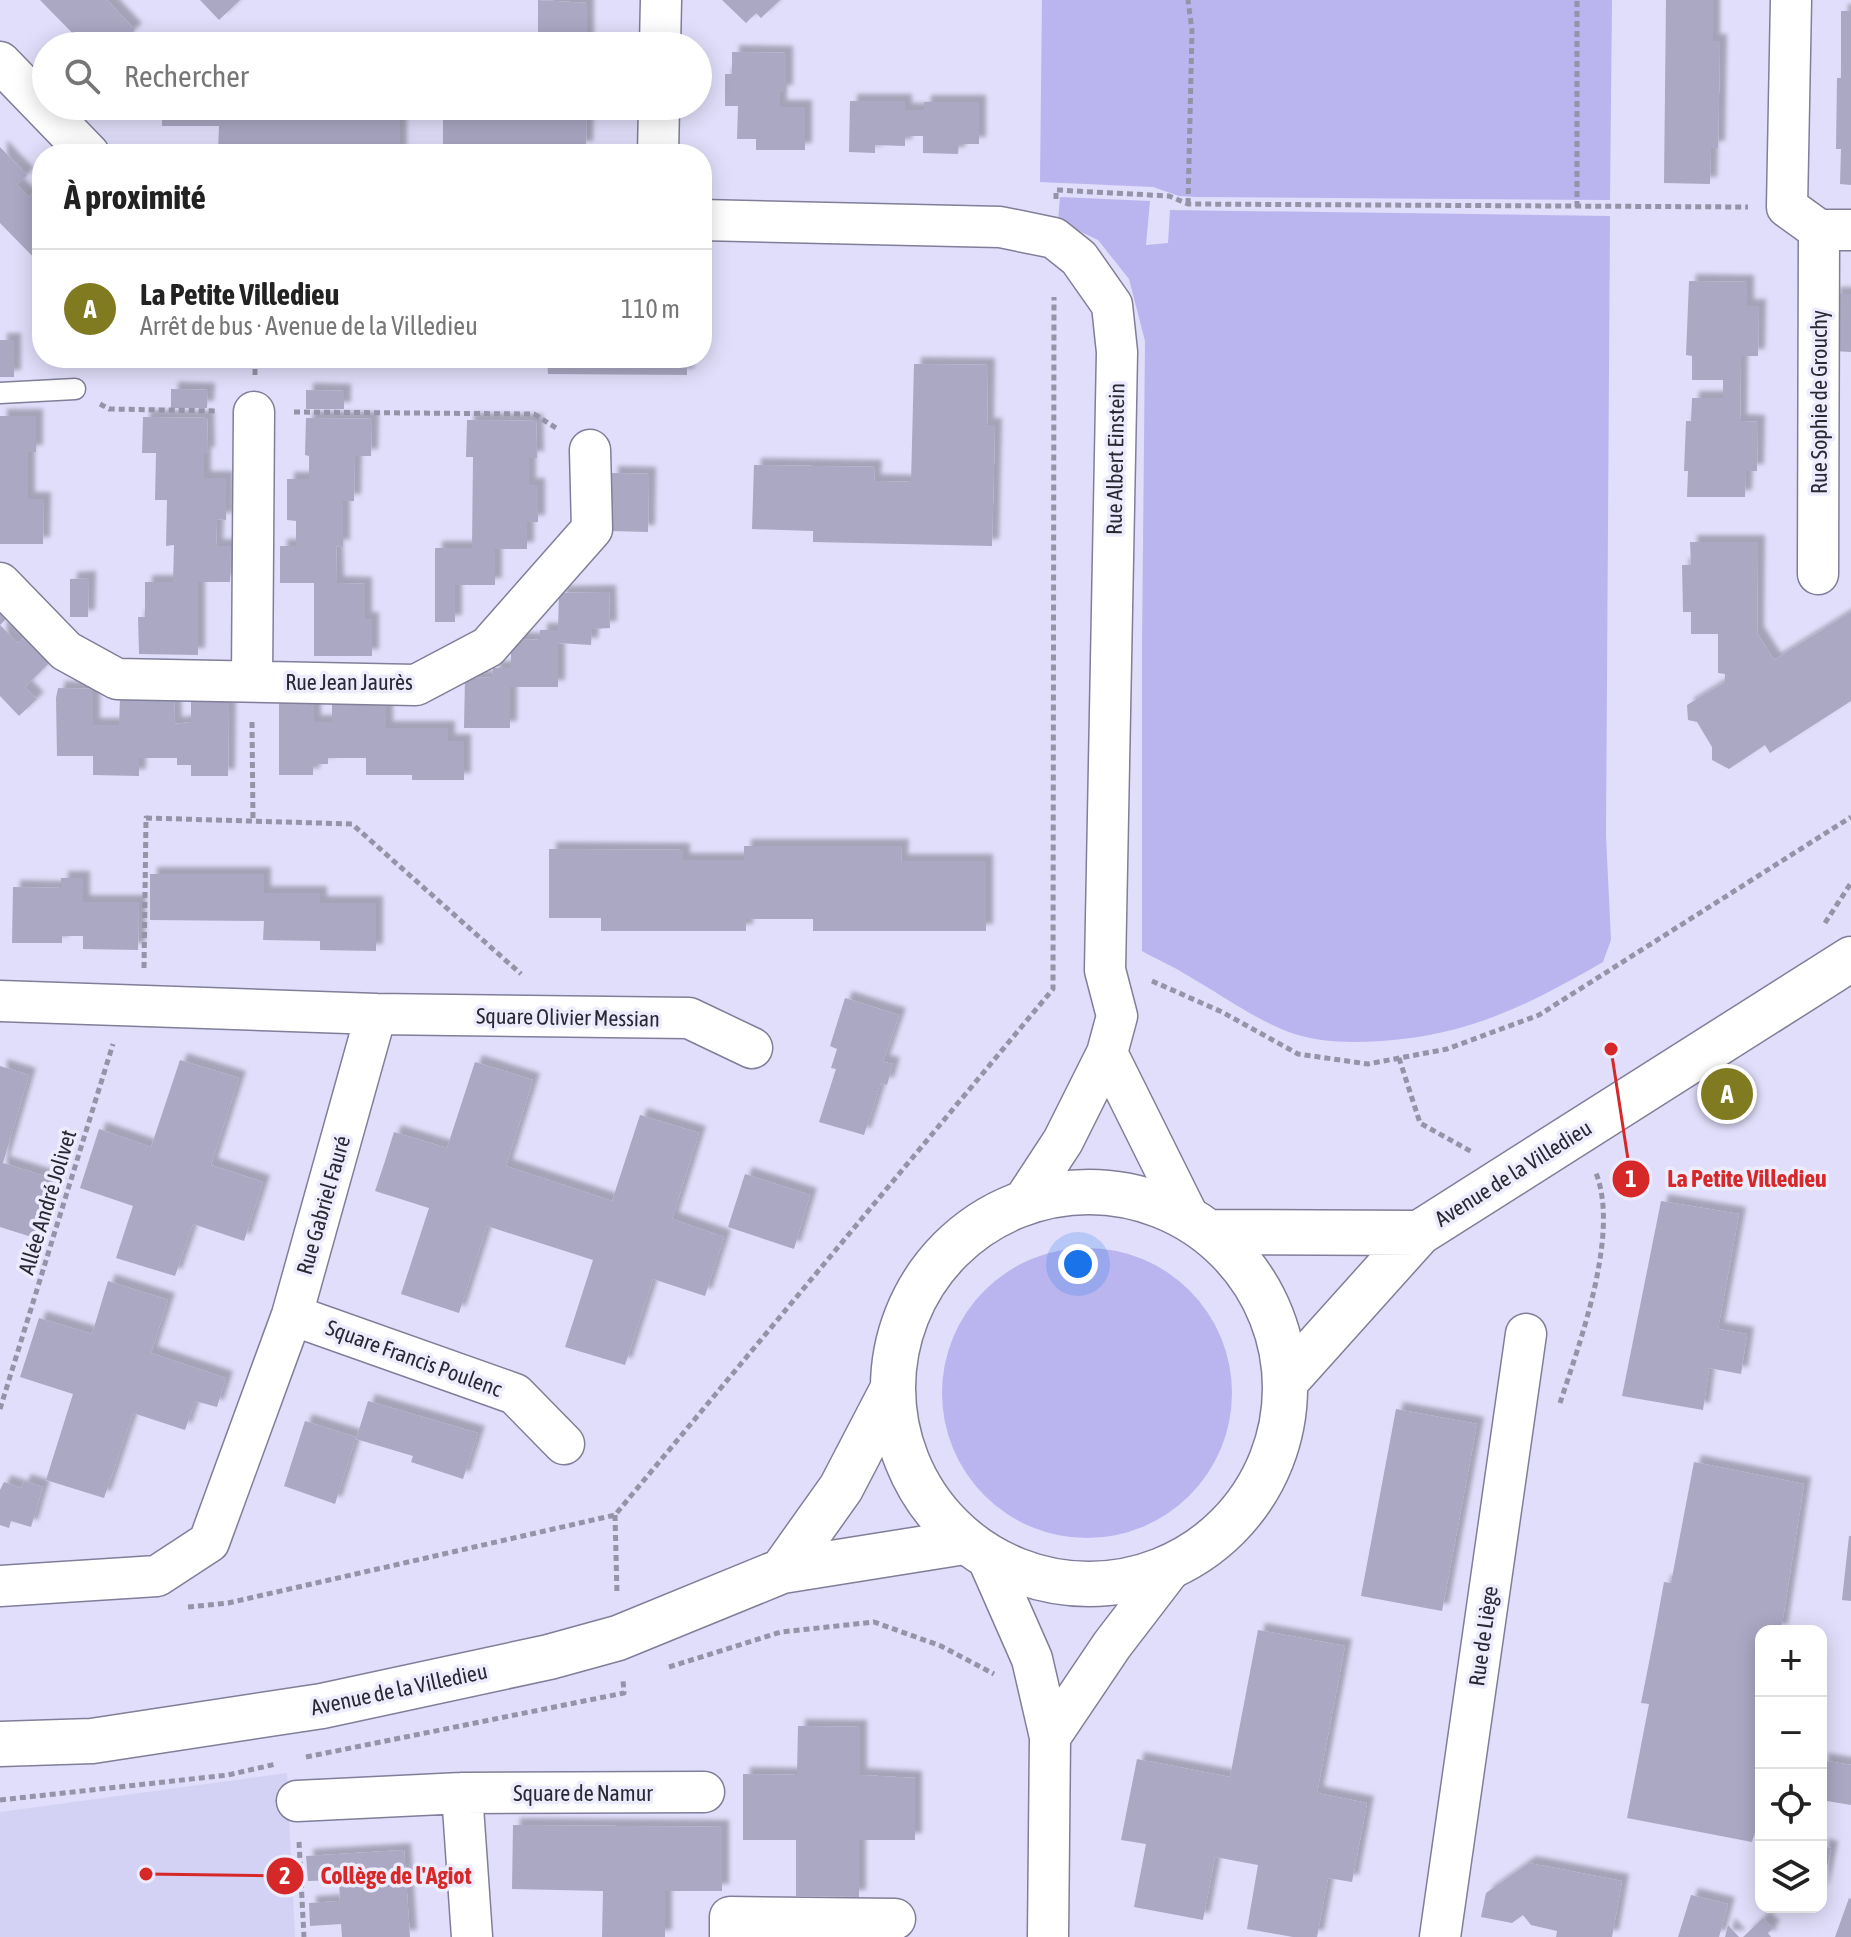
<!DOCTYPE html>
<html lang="fr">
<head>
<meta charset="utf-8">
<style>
	:root { --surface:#fff; --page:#f6f6f6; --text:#222; --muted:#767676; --line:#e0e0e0; --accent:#807a21 }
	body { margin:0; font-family:"Asap Condensed",sans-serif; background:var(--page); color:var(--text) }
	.controls { position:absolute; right:24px; bottom:24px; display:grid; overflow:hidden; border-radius:16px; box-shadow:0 4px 20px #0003 }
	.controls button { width:72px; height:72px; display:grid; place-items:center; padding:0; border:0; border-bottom:2px solid var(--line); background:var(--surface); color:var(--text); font:40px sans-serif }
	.you { position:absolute; left:1078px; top:1264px; width:28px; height:28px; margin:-20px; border:6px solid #fff; border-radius:50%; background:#1a73e8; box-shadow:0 0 0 12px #1a73e833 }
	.badge { display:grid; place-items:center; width:52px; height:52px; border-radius:50%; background:var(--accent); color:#fff; font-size:26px; font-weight:700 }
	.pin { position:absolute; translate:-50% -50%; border:4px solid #fff; box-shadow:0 2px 8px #0006 }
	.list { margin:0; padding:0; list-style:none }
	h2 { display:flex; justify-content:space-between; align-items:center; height:104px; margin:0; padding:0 32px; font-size:34px }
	h2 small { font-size:26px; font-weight:400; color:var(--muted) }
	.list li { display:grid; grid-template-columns:52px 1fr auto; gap:24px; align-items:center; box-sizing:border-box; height:120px; padding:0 32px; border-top:2px solid var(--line) }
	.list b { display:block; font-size:30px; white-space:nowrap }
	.list p { margin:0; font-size:26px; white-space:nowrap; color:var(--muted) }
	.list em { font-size:26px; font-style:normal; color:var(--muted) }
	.icon { flex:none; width:44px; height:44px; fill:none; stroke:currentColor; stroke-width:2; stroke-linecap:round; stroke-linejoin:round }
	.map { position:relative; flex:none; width:1851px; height:1937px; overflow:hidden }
	.search { position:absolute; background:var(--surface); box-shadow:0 4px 20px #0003; left:32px; top:32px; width:680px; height:88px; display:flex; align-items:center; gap:20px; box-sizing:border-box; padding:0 28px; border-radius:44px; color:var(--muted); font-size:30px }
	.panel { position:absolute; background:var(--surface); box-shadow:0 4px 20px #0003; left:32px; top:144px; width:680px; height:224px; border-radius:32px }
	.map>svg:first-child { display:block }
</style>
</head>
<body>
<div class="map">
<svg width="1851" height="1937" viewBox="0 0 1851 1937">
	<defs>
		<filter id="shadow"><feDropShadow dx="7" dy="-7" stdDeviation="2" flood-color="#0004"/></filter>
	</defs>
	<rect width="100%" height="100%" fill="#e0defa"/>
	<path fill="#d4d2f4" d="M287 1773 295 1937H0V1812Z"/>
	<path fill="#bab5ee" d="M1042 0H1612L1610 200 1196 197 1179 196 1153 187 1040 182Z
		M1060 197 1150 201 1146 245 1168 243 1170 210 1610 216 1606 836 1611 940 1603 962C1528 1005 1470 1035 1382 1041 1348 1043 1318 1043 1286 1031 1249 1016 1219 993 1185 974 1171 965 1156 959 1142 951V645L1145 341 1129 279 1098 240 1058 221Z
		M942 1393a145 145 0 1 1 290 0a145 145 0 1 1-290 0Z"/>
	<path fill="#aaa8c3" filter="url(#shadow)" d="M40 0H107L135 30 125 39 132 46H85Z
		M200 0H240L219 20Z
		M538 0 587 3V46H538Z
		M722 0H780L761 18 756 13 746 23Z
		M1666 0H1713V41H1720L1718 148H1711L1710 184 1664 183Z
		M1841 11H1851V185L1840 184 1841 149H1836L1837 78H1841Z
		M732 52 786 53V92H780V107H805V150H756V139H737L738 106H725V74H732Z
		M850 101H905V110H924V102H979V144H959L958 154 923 153V136H905V146L875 145V153L849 152Z
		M133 106H400V154H350V147H331V154L218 152 219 126H162V113L139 112Z
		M443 106 500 107V115H546V106H587L586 148H546V154H443Z
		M0 147 27 175 17 185 29 197 39 186 42 189V266L0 223Z
		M1689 281 1747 282V306H1759L1758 356H1741L1740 421 1758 422 1757 471H1746L1745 497H1687L1688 471H1684L1686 421H1691L1692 398H1723V380H1692V356L1686 355Z
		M1833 294H1851V352L1832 351Z
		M0 340H14V377H0Z
		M547 358H687V375L548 374Z
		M914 364 988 365 987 425H995L992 546 813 542V531L752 529 754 465 875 467 874 481 911 482Z
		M171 389 208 390 207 408H171Z
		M306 390 344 391V409H306Z
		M0 416H36V452H28V499H44L43 544H0Z
		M143 417 207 418 208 454H204V478H226V520L217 519 216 546H231L230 582H198V655L139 654 138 617H145V582H173L174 545 166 546 167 500H155L156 453H142Z
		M306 418 372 419 371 456H355L354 501H343V547L336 546 337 583 365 584V619H372V656H314V583H280V546H296V521L287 520V479H309V456L305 455Z
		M467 420 536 421 537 458H529V485H538V522H527V549H495V585H455V622H435V548H472L473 457H466Z
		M611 473 649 474 648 532 612 531Z
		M1690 542H1758L1757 633 1774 660 1851 612V701L1770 753 1765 745 1729 769 1712 760V747L1697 722 1688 720 1687 705 1725 682V674L1718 673V634H1691V612H1683L1682 565H1691Z
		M89 578 88 617H70V579Z
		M609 592 610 628 592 629 591 645 558 643V687H510V728H464L465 677 492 678 493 668H511V639L540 640V630H558L559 593Z
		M0 613 6 619 0 625 18 643 24 637 49 663 25 687 37 699 19 716 0 696Z
		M58 688 93 689V725H119L120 699 174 700 175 724 191 722V700H229L228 776H191V765H177V758H139V776L93 775V756H57L56 698Z
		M279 700 314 701V722H332V701L386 702V728H448V741H464V780H412V775H366V758H328V764H313V775H279Z
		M744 846H902L901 861H986V931H813V919H746V931H601V918H549V849L683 850V860H744Z
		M150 874H264V893H320V903H376V951L320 950V941L263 940 264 921 150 920Z
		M61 878H83V902H139L138 950 83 949V936H62V943H12L13 887 61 888Z
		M845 998 899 1015 883 1062 893 1064 887 1085 881 1083 864 1135 819 1122 836 1069 831 1068 837 1049 830 1046Z
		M180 1060 239 1078 211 1165 263 1182 244 1241 193 1224 175 1276 116 1258 133 1206 80 1188 99 1129 151 1147Z
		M475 1062 533 1080 506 1166 612 1201 640 1115 699 1133 672 1219 724 1237 705 1296 653 1279 625 1365 565 1347 593 1260 487 1226 459 1313 401 1294 429 1208 375 1191 385 1161 394 1132 447 1148Z
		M0 1066 29 1075 3 1163 57 1180 38 1239 0 1227Z
		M745 1174 810 1195 794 1249 728 1227Z
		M1661 1201 1739 1214 1718 1329 1747 1334 1741 1374 1709 1368 1703 1410 1622 1396Z
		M108 1281 168 1300 151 1353 226 1378 217 1407 195 1401 185 1430 133 1413 104 1498 46 1480 73 1394 20 1377 39 1318 92 1334Z
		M368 1401 478 1433 463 1479 411 1462 413 1456 356 1439Z
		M1396 1409 1477 1424 1442 1611 1361 1596Z
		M305 1421 356 1437 335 1504 284 1486Z
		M1694 1462 1804 1484 1781 1631H1761V1812L1752 1842 1627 1818 1649 1704 1641 1703 1654 1637 1664 1582 1671 1583Z
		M24 1481 43 1487 31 1527 11 1521 9 1528 0 1525V1490L4 1482 21 1488Z
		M1849 1536H1851V1601L1842 1600Z
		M1258 1630 1345 1646 1317 1793 1367 1803 1352 1882 1328 1878 1317 1937H1293L1247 1929 1258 1865 1215 1857 1203 1920 1134 1907 1146 1844 1121 1840 1137 1759 1230 1777Z
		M798 1726 860 1727V1775L915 1778V1840H859V1897L796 1896V1840H743V1774L797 1775Z
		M1821 1760 1851 1765V1805L1821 1800Z
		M513 1825 722 1827V1891H665V1937H602L603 1891 512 1889Z
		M1821 1846 1831 1848 1822 1891H1821Z
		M404 1850 410 1937H342L341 1924 310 1926 309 1903 340 1901 339 1880 308 1881 306 1856Z
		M1529 1863 1622 1881 1612 1937H1556L1557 1931 1531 1925 1523 1915 1512 1923 1481 1917 1486 1893Z
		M1691 1895 1728 1904 1719 1937H1678Z
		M1849 1898 1851 1899V1937H1835Z
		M1763 1918 1773 1928 1768 1933 1771 1937H1743Z
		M1728 1925 1739 1937H1725Z"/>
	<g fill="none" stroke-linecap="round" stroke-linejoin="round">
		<defs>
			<path id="lane" d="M0 393 75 389"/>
			<path id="street" d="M1791 0 1787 207 1819 230H1851
				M660 46 661 0
				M0 62 89 154
				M658 154 659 106
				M702 220 1000 227 1054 238 1079 258 1112 305 1117 352 1105 970 1117 1016 1107 1053 1063 1141 1023 1202
				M1818 574 1819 230
				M0 583 66 651 117 679 416 685 488 647 592 529 590 450
				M252 681 254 412
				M0 1001 376 1014 292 1315 209 1542 157 1576 0 1586
				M376 1014 689 1018 752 1048
				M1107 1053 1189 1218
				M292 1315 515 1394 564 1444
				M988 1559 1032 1659 1050 1737 1048 1937
				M1050 1737 1112 1645 1171 1568
				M297 1801 462 1793
				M472 1937 462 1793 704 1792
				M730 1937V1917L895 1919
				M1440 1937 1526 1334"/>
			<path id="secondary" d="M893 1388a196 196 0 1 1 392 0a196 196 0 1 1-392 0Z
				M1211 1232 1419 1233
				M1287 1380 1419 1233 1851 959
				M782 1571 841 1488 891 1392
				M0 1744 92 1741 322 1706 549 1657 618 1638 782 1571 964 1542"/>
		</defs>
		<use href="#lane" stroke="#807e98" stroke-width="23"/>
		<use href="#street" stroke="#807e98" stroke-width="43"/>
		<use href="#secondary" stroke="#807e98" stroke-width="47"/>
		<path stroke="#9493a8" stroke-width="5" stroke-dasharray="6 4" stroke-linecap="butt" d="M1056 199V190L1169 196 1188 204 1748 207
			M1188 204 1192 31 1188 0
			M1577 207V0
			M255 375V358
			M100 404 109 409 216 411
			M294 412 534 414 556 428
			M252 722 253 821
			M1825 923 1851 883
			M144 968 146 818 352 824 521 974
			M1152 981 1222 1012 1298 1054 1368 1064 1447 1049 1539 1015 1851 817
			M1399 1058 1420 1123 1472 1152
			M1560 1403C1580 1342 1620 1234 1596 1173
			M0 1409 113 1044
			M615 1515 617 1594
			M188 1607 228 1603 615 1515 1053 989 1054 297
			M669 1667 781 1632 874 1622 941 1646 994 1674
			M306 1757 624 1693 623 1680
			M0 1800 228 1775 276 1764
			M299 1842 304 1937"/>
		<use href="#lane" stroke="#fff" stroke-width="20"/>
		<use href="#street" stroke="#fff" stroke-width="40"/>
		<use href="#secondary" stroke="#fff" stroke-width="44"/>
	</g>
	<g text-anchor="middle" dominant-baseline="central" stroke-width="7" stroke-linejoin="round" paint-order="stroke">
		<g font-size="22" fill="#292933" stroke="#edecfe">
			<text transform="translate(1819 402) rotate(-90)">Rue Sophie de Grouchy</text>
			<text transform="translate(1115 459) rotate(-89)">Rue Albert Einstein</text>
			<text x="349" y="682">Rue Jean Jaurès</text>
			<text transform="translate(568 1017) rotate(1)">Square Olivier Messian</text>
			<text transform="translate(1513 1173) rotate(-32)">Avenue de la Villedieu</text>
			<text transform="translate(47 1202) rotate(-73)">Allée André Jolivet</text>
			<text transform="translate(323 1205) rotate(-74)">Rue Gabriel Fauré</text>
			<text transform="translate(414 1358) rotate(20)">Square Francis Poulenc</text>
			<text transform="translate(1483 1636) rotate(-82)">Rue de Liège</text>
			<text transform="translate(399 1689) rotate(-12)">Avenue de la Villedieu</text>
			<text x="583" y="1793">Square de Namur</text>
		</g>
	</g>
	<path fill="none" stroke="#d62828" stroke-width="3" d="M1611 1049L1631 1179M146 1874L285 1876"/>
	<g fill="#d62828" stroke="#edecfe" stroke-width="3">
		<circle cx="1611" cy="1049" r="8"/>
		<circle cx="146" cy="1874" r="8"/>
		<circle cx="1631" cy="1179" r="20"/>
		<circle cx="285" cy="1876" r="20"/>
	</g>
	<g font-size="24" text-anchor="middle" font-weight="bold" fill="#fff">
		<text x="1631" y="1187">1</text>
		<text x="285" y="1884">2</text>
	</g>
	<g font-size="24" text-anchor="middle" font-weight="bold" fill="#d62828" stroke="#edecfe" stroke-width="7" stroke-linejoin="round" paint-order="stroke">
		<text x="1747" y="1187">La Petite Villedieu</text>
		<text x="396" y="1884">Collège de l'Agiot</text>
	</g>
</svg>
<div class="controls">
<button>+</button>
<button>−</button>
<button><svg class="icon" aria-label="locate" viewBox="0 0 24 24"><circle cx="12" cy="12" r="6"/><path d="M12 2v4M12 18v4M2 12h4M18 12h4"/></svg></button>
<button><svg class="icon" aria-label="layers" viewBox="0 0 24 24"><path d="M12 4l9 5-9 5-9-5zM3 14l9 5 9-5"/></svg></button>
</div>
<div class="you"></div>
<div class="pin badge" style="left:1727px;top:1094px">A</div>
<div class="search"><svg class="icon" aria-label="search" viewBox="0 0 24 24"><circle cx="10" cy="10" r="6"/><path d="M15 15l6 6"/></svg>Rechercher</div>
<section class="panel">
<h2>À proximité<small></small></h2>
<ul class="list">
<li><span class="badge">A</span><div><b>La Petite Villedieu</b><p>Arrêt de bus · Avenue de la Villedieu</p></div><em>110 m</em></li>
</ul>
</section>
</div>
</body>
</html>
